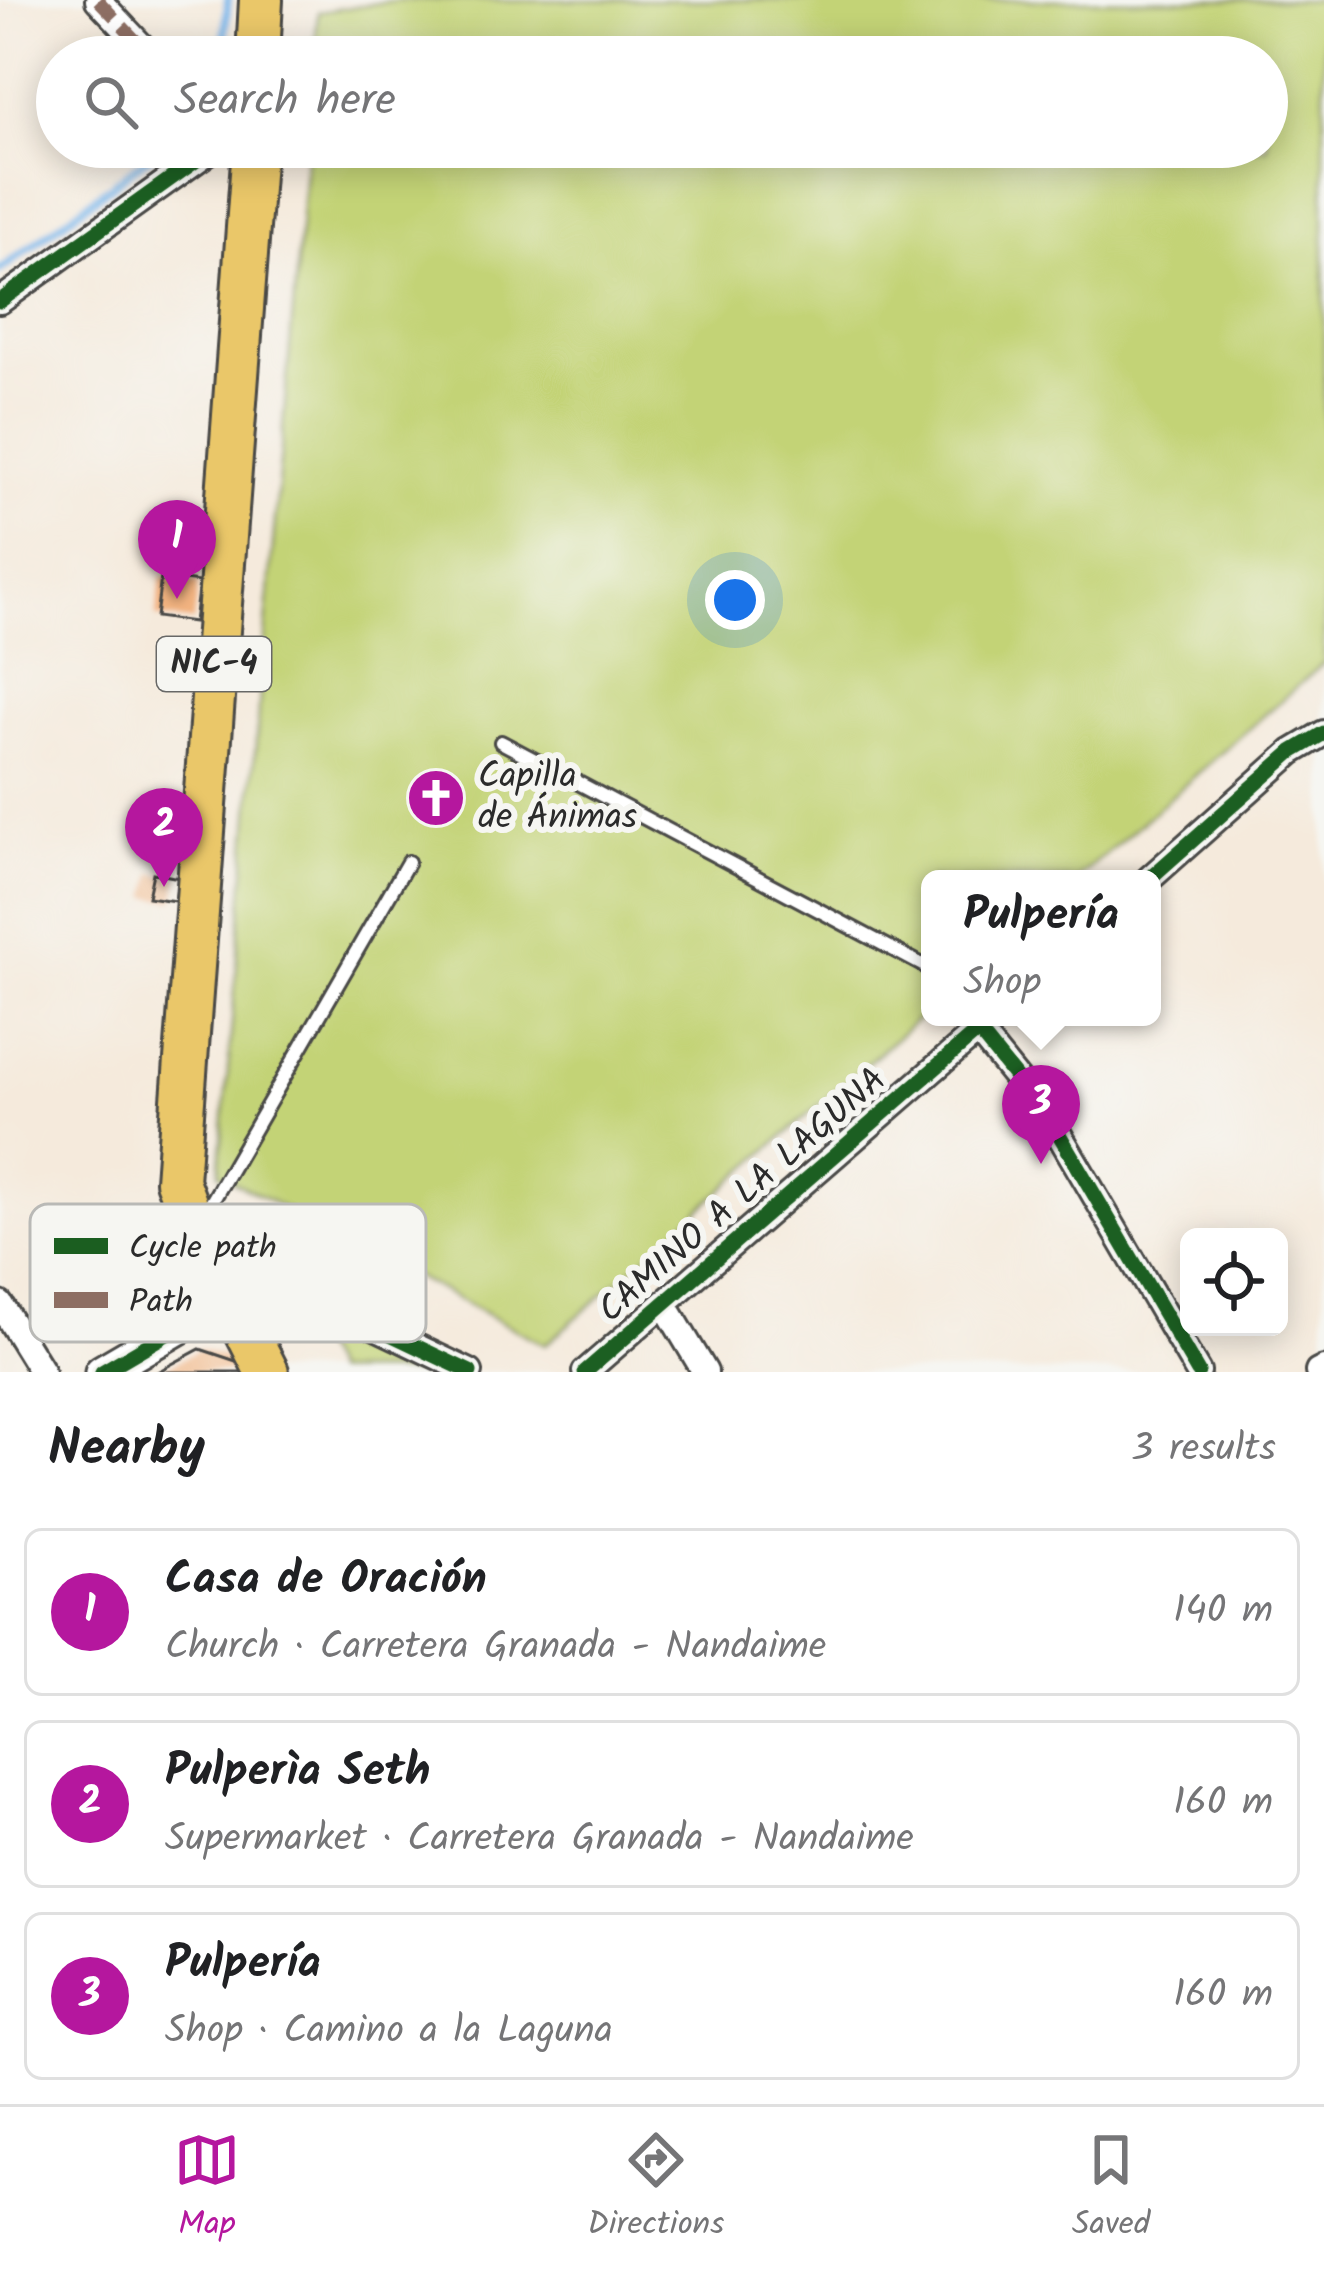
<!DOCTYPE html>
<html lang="en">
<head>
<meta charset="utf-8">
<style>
	:root { --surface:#fff; --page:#f2f2f2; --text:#202124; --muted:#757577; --line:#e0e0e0; --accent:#b5179e }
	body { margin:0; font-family:Kalam,sans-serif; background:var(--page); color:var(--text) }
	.controls { position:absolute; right:36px; bottom:36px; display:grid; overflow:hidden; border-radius:18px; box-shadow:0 6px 30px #0003 }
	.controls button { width:108px; height:108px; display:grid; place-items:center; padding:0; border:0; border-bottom:3px solid var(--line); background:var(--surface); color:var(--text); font:60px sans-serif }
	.you { position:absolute; left:735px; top:600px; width:42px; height:42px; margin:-30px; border:9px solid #fff; border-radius:50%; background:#1a73e8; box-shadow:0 0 0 18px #1a73e833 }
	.badge { display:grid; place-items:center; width:78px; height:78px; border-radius:50%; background:var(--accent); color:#fff; font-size:39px; font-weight:700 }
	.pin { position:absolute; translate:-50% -99px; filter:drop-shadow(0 3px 6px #0008) }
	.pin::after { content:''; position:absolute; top:63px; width:42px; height:36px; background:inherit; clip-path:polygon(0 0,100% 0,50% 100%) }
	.popup { position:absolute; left:921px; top:870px; width:240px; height:156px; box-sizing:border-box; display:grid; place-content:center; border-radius:18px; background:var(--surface); filter:drop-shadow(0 3px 9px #0005); font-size:39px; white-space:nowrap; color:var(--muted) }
	.popup b { font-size:45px; color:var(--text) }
	.popup::after { content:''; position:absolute; left:50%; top:100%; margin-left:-24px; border:24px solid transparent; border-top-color:var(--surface) }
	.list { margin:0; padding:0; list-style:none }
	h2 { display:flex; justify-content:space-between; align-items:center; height:156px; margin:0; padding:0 48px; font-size:51px }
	h2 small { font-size:39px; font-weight:400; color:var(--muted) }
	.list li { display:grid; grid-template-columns:78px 1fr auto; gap:36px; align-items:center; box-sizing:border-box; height:168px; margin:0 24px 24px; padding:0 24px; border:3px solid var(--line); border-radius:18px }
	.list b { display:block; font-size:45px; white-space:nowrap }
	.list p { margin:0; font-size:39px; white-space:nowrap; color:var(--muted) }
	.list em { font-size:39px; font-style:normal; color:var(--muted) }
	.icon { flex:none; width:66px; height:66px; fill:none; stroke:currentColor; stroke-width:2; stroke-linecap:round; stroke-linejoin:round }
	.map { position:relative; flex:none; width:1324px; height:1372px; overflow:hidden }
	.search { position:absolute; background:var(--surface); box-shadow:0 6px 30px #0003; left:36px; right:36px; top:36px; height:132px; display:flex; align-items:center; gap:30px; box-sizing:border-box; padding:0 42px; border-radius:66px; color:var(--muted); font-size:45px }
	.sheet { height:732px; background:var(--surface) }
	nav { display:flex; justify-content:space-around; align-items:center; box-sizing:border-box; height:168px; border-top:3px solid var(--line); background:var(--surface); font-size:33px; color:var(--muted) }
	nav a { display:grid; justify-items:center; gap:6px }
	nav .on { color:var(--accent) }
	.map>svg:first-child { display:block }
</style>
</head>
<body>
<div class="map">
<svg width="1324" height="1372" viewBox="0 0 1324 1372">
	<rect width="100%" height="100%" fill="#f6f6f2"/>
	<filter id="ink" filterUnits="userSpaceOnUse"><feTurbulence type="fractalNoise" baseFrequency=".00833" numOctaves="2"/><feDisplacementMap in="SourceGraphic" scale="24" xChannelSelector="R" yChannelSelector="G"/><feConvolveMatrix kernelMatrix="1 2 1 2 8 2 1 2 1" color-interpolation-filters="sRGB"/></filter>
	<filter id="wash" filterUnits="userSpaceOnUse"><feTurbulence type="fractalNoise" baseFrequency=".004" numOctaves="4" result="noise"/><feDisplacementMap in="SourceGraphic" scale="48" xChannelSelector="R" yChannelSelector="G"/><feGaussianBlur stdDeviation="2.7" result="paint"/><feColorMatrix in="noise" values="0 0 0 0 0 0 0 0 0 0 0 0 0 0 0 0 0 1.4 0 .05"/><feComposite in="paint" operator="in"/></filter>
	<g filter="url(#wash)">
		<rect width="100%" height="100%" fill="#f5eadc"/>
		<path fill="#c3d376" stroke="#777f50" stroke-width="3" d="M398 0H1324V663L1077 879H930V1008L545 1345 219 1174 307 147H1267V57H314L318 12Z
			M301 1313 427 1372H333Z"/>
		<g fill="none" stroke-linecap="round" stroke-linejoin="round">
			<path stroke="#78b5ea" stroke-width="8" d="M223 57 228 0
				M0 270 162 147"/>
		</g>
		<g id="blocks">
			<path fill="#f2b380" d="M161 577 199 582 194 622 156 617Z
				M153 873 179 878 175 901 148 897Z
				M200 1349 248 1365 252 1372H157Z"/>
		</g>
	</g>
	<g filter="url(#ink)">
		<use href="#blocks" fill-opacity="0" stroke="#494846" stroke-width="3"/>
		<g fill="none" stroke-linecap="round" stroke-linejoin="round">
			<defs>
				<path id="service" d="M501 742 930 969
					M202 1219 408 862"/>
				<path id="minor" d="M98 0 152 57
					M0 301 215 147
					M1149 879 1292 752 1324 733
					M978 1031 1053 1124 1198 1372
					M232 1296 257 1281 281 1282 470 1372
					M0 1304 42 1372
					M665 1305 705 1372
					M585 1372 994 1017
					M1318 1372 1324 1369"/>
				<path id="tertiary" d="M102 1372 232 1296"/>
				<path id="trunk" d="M258 57 261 0
					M254 147 177 1181 195 1230 267 1372"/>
			</defs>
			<use href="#service" stroke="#494846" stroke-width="18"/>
			<use href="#minor" stroke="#494846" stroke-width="30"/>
			<use href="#tertiary" stroke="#494846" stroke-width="39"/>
			<use href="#trunk" stroke="#494846" stroke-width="48"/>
			<use href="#service" stroke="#fff" stroke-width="12"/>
			<use href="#minor" stroke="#fff" stroke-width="24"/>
			<use href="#tertiary" stroke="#fff" stroke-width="33"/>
			<use href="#trunk" stroke="#eac769" stroke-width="42"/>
			<path stroke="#8d6e63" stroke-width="12" stroke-dasharray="24 12" stroke-linecap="butt" d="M98 0 152 57"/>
			<defs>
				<path id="cycleway" d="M0 301 215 147
					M1149 879 1292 752 1324 733
					M978 1031 1053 1124 1198 1372
					M102 1372 257 1281 281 1282 470 1372
					M585 1372 994 1017"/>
			</defs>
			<use href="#cycleway" stroke="#f6f6f2" stroke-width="22"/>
			<use href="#cycleway" stroke="#1b5e20" stroke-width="15"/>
		</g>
	</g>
	<defs>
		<symbol id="church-disc" viewBox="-11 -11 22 22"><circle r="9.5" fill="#b5179e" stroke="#f6f6f2"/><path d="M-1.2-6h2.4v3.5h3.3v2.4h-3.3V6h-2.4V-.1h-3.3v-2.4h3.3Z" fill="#fff"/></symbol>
	</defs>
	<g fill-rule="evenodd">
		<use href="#church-disc" x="403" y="765" width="66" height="66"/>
	</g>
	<g text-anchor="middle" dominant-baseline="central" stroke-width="12" stroke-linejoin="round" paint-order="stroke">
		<rect fill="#f6f6f2" stroke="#686867" stroke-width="3" x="157" y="637" width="114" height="54" rx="9"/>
		<g font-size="33" font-weight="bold" fill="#2b2b2b">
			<text x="214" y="664">NIC-4</text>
		</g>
		<g font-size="36" fill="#2b2b2b" stroke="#f6f6f2" text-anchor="start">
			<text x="478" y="777">Capilla<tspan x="478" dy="41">de Ánimas</tspan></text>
		</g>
		<g font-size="36" fill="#2b2b2b" stroke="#f6f6f2">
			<text transform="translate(743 1196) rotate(-41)">CAMINO A LA LAGUNA</text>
		</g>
	</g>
	<rect x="30" y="1204" width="396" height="138" rx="18" fill="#f6f6f2" stroke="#b9b9b6" stroke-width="3"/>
	<rect x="54" y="1238" width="54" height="16" fill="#1b5e20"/>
	<rect x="54" y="1292" width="54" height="16" fill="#8d6e63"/>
	<g font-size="33" fill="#2b2b2b">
		<text x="129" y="1258">Cycle path</text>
		<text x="129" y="1312">Path</text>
	</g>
</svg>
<div class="controls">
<button><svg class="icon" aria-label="locate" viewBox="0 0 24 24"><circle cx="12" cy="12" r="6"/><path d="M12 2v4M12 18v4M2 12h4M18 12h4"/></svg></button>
</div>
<div class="you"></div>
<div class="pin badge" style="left:177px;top:599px">1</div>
<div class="pin badge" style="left:164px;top:887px">2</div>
<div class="pin badge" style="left:1041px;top:1164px">3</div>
<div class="popup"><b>Pulpería</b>Shop</div>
<div class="search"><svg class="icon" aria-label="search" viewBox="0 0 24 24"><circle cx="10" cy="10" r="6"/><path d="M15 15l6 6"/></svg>Search here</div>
</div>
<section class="sheet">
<h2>Nearby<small>3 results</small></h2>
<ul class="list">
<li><span class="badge">1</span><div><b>Casa de Oración</b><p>Church · Carretera Granada - Nandaime</p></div><em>140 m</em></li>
<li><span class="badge">2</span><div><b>Pulperìa Seth</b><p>Supermarket · Carretera Granada - Nandaime</p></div><em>160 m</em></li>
<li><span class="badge">3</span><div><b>Pulpería</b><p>Shop · Camino a la Laguna</p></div><em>160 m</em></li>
</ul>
</section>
<nav>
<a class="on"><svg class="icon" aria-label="map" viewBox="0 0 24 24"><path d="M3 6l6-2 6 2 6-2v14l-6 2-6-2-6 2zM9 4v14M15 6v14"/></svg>Map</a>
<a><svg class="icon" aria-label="directions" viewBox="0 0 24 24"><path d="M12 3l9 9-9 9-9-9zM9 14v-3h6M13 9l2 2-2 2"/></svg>Directions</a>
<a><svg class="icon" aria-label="saved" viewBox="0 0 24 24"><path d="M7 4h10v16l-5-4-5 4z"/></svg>Saved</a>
</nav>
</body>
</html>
